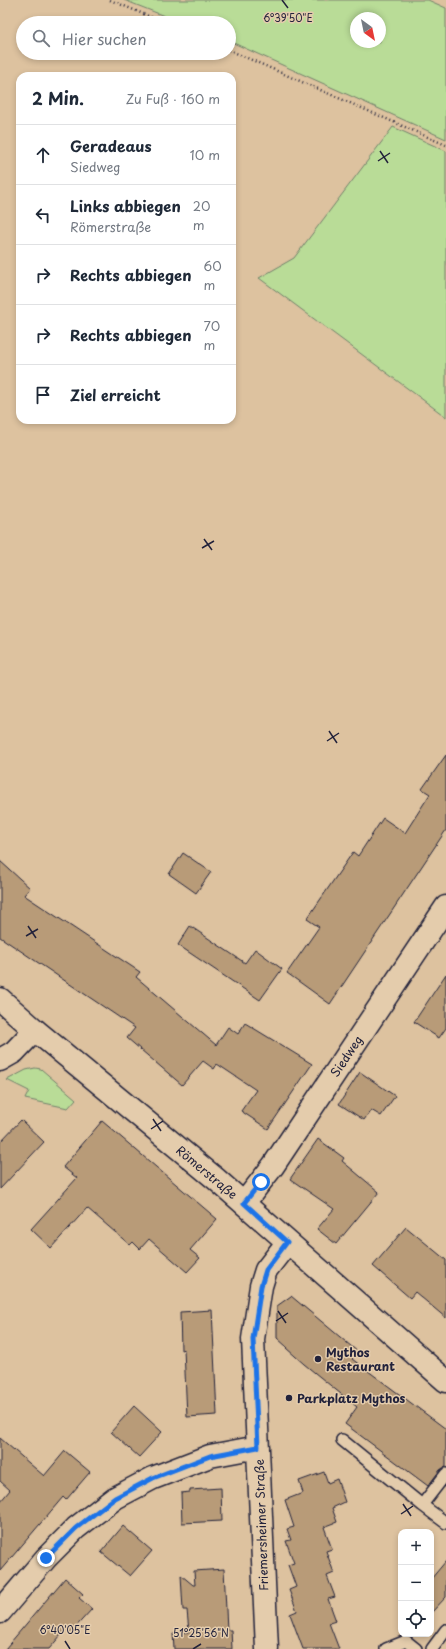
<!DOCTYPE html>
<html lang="de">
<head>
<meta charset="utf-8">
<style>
	:root { --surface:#fff; --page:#f2f2f3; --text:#1f2937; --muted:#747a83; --line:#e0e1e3 }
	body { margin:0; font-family:"Playpen Sans",sans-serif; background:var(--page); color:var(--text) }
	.controls { position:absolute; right:12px; bottom:12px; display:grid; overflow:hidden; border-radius:8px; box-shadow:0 2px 6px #0003 }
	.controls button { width:36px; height:36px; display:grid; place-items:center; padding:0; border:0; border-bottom:1px solid var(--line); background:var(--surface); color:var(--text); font:20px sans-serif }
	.compass { position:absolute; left:350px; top:12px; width:36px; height:36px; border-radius:50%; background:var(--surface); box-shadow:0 2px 6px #0003; rotate:147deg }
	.stop { position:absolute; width:12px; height:12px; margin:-9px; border:3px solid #1a73e8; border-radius:50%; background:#fff }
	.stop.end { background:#1a73e8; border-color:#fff; box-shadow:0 1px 4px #0008 }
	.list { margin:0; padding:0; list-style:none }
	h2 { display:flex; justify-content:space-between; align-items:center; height:52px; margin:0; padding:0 16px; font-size:17px }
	h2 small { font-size:13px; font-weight:400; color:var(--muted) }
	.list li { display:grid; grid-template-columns:26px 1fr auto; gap:12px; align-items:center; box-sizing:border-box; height:60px; padding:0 16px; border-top:1px solid var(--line) }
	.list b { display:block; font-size:15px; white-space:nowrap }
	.list p { margin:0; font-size:13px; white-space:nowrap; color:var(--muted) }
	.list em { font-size:13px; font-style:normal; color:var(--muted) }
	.icon { flex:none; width:22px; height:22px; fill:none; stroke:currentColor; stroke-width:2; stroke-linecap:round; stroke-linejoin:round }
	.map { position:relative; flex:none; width:446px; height:1649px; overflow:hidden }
	.search { position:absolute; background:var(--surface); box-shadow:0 2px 6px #0003; left:16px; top:16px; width:220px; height:44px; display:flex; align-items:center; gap:10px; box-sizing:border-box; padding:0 14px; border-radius:22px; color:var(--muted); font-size:15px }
	.panel { position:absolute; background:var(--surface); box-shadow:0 2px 6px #0003; left:16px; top:72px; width:220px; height:352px; border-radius:12px }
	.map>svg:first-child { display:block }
</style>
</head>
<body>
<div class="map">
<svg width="446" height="1649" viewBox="0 0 446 1649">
	<rect width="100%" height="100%" fill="#ddc29f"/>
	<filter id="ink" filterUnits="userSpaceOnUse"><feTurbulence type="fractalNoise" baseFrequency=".025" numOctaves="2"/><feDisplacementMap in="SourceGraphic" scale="8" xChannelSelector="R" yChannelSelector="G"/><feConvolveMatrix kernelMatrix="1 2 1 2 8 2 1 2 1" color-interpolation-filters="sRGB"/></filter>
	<g filter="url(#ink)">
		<path fill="#b9dc97" stroke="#6e7f69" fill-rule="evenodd" d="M124 0H428L446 8V139L229 41V23H182ZM356 18H380V42H356Z
			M393 127 446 151V417L259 278 294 258Z
			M35 1068 41 1069 76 1099 68 1108 25 1099 29 1091 7 1080 26 1070Z"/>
		<path fill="#b89b78" stroke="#22223b" d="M446 755V830L330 1004 287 973 319 927 307 919 353 852 358 856 383 818 405 833 430 794 422 789Z
			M183 853 211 872 196 893 169 874Z
			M0 861 30 888 24 895 140 972 136 977 216 1045 228 1027 238 1034 245 1023 312 1064 268 1129 241 1111 256 1090 217 1064 214 1069 203 1061 182 1085 127 1038 135 1028 0 937Z
			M190 926 245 963 255 949 282 969 260 1000 178 945Z
			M446 974V1028L439 1038 414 1022Z
			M360 1072 395 1096 381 1116 371 1110 364 1120 339 1104Z
			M21 1120 44 1142 0 1189V1142Z
			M102 1121 217 1219 190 1250 200 1258 187 1272 149 1239 140 1249 133 1242 130 1245 87 1208 51 1248 31 1229 77 1178 63 1167Z
			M318 1139 344 1158 342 1161 379 1192 336 1244 317 1229 334 1209 290 1179Z
			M406 1227 446 1260V1318L415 1292 410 1298 373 1266Z
			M291 1296 358 1352 352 1359 446 1429V1467L440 1470 428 1486 345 1424 357 1407 304 1364 286 1348 287 1347 277 1338V1306Z
			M212 1310 217 1415 187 1417 184 1349 181 1350 180 1312Z
			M134 1406 162 1432 139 1457 111 1432Z
			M0 1438 44 1476 65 1451 90 1472 66 1500 63 1497 0 1571V1502L10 1490 0 1481Z
			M324 1472 328 1483 337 1479 345 1502 332 1508 337 1522 324 1527 332 1549 326 1551 334 1573 327 1576 335 1597 328 1599 336 1621 329 1623 339 1649H303L290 1614 297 1611 289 1590 296 1587 288 1565 294 1563 286 1541 291 1540 287 1529 294 1527 285 1500 303 1493 299 1481Z
			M221 1488 222 1521 182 1523 181 1493 190 1492V1490Z
			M123 1526 152 1551 130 1576 101 1552Z
			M446 1561V1597L431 1613V1579Z
			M224 1569 227 1630H231L232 1649H174L173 1633 189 1632 187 1610H183L181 1575 193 1585H195L194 1571Z
			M65 1578 83 1594 79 1598 92 1609 71 1632 67 1628 49 1649H5Z"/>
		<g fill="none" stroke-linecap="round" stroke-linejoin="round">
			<defs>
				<path id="lane" d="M342 1440 422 1505
					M446 1474 422 1505 446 1523
					M386 1649 406 1641 416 1649
					M432 1649 446 1630"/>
				<path id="street" d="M0 1060 14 1052 35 1030
					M244 1203 273 1166 446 907
					M0 1612 46 1558 76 1528 115 1498 153 1478 210 1456 258 1447
					M267 1649 253 1339 261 1286 266 1270 287 1243"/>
				<path id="secondary" d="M0 999 35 1030 216 1179 446 1381"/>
			</defs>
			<use href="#lane" stroke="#22223b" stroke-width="14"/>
			<use href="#street" stroke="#22223b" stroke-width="25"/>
			<use href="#secondary" stroke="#22223b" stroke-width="25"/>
			<path stroke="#22223b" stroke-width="2.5" stroke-dasharray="1 3" stroke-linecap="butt" d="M110 0 165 23
				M229 50 446 145"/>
			<use href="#lane" stroke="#e4ccac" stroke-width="11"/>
			<use href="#street" stroke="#e4ccac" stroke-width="22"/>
			<use href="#secondary" stroke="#e4ccac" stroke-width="22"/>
		</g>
	</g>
	<g fill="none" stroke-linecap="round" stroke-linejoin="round" filter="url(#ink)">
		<path stroke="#1a73e8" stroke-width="5" d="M46 1558 76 1528 115 1498 153 1478 210 1456 258 1447 253 1339 261 1286 266 1270 287 1242 244 1203 261 1182"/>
	</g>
	<path fill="none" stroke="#22223b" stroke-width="1.5" d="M282 0 288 8M380 151 388 163M378 161 390 153M204 539 212 550M202 548 214 541M329 731 337 743M327 741 339 733M28 926 36 938M26 936 38 929M153 1119 161 1131M151 1129 163 1121M278 1311 286 1323M276 1321 288 1313M403 1504 411 1516M401 1514 413 1506M65 1641 70 1649M193 1649 201 1644"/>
	<g fill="#22223b" stroke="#e4ccac" stroke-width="1.5">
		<circle cx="318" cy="1359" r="4"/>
		<circle cx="289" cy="1398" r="4"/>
	</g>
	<g text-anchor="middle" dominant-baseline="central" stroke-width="3" stroke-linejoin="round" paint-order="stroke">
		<g font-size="12" fill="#22223b" stroke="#e4ccac">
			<text transform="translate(346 1056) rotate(-56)">Siedweg</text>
			<text transform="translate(207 1172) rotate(40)">Römerstraße</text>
			<text transform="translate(261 1525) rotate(-92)">Friemersheimer Straße</text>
		</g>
		<g font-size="12" font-weight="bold" fill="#22223b" stroke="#e4ccac" text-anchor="start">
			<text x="326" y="1352">Mythos<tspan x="326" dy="14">Restaurant</tspan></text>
			<text x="297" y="1398">Parkplatz Mythos</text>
		</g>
	</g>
	<g font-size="10" text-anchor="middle" fill="#22223b" stroke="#e4ccac" stroke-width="3" stroke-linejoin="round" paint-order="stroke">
		<text x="288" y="22">6°39'50"E</text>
		<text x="65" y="1634">6°40'05"E</text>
		<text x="201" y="1637">51°25'56"N</text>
	</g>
</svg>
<div class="controls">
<button>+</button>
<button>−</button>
<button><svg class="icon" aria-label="locate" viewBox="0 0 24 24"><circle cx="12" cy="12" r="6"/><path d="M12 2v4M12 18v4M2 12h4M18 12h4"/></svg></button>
</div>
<svg class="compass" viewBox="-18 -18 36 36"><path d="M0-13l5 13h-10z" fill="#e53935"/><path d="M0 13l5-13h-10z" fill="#747a83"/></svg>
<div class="stop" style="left:261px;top:1182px"></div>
<div class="stop end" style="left:46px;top:1558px"></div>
<div class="search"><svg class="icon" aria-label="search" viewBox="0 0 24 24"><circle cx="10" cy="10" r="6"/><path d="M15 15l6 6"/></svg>Hier suchen</div>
<section class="panel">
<h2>2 Min.<small>Zu Fuß · 160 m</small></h2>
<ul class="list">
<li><svg class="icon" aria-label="ahead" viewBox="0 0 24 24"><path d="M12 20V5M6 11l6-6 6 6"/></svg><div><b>Geradeaus</b><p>Siedweg</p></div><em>10 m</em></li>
<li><svg class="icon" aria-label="left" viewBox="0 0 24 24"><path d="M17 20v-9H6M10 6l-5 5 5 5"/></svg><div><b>Links abbiegen</b><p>Römerstraße</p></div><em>20 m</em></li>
<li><svg class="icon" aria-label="right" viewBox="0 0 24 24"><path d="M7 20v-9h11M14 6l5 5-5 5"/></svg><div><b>Rechts abbiegen</b></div><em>60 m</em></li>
<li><svg class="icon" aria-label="right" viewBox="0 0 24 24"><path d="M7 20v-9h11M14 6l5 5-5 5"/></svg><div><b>Rechts abbiegen</b></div><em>70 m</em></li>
<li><svg class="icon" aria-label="arrive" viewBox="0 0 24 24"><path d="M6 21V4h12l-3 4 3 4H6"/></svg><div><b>Ziel erreicht</b></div></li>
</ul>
</section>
</div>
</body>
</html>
